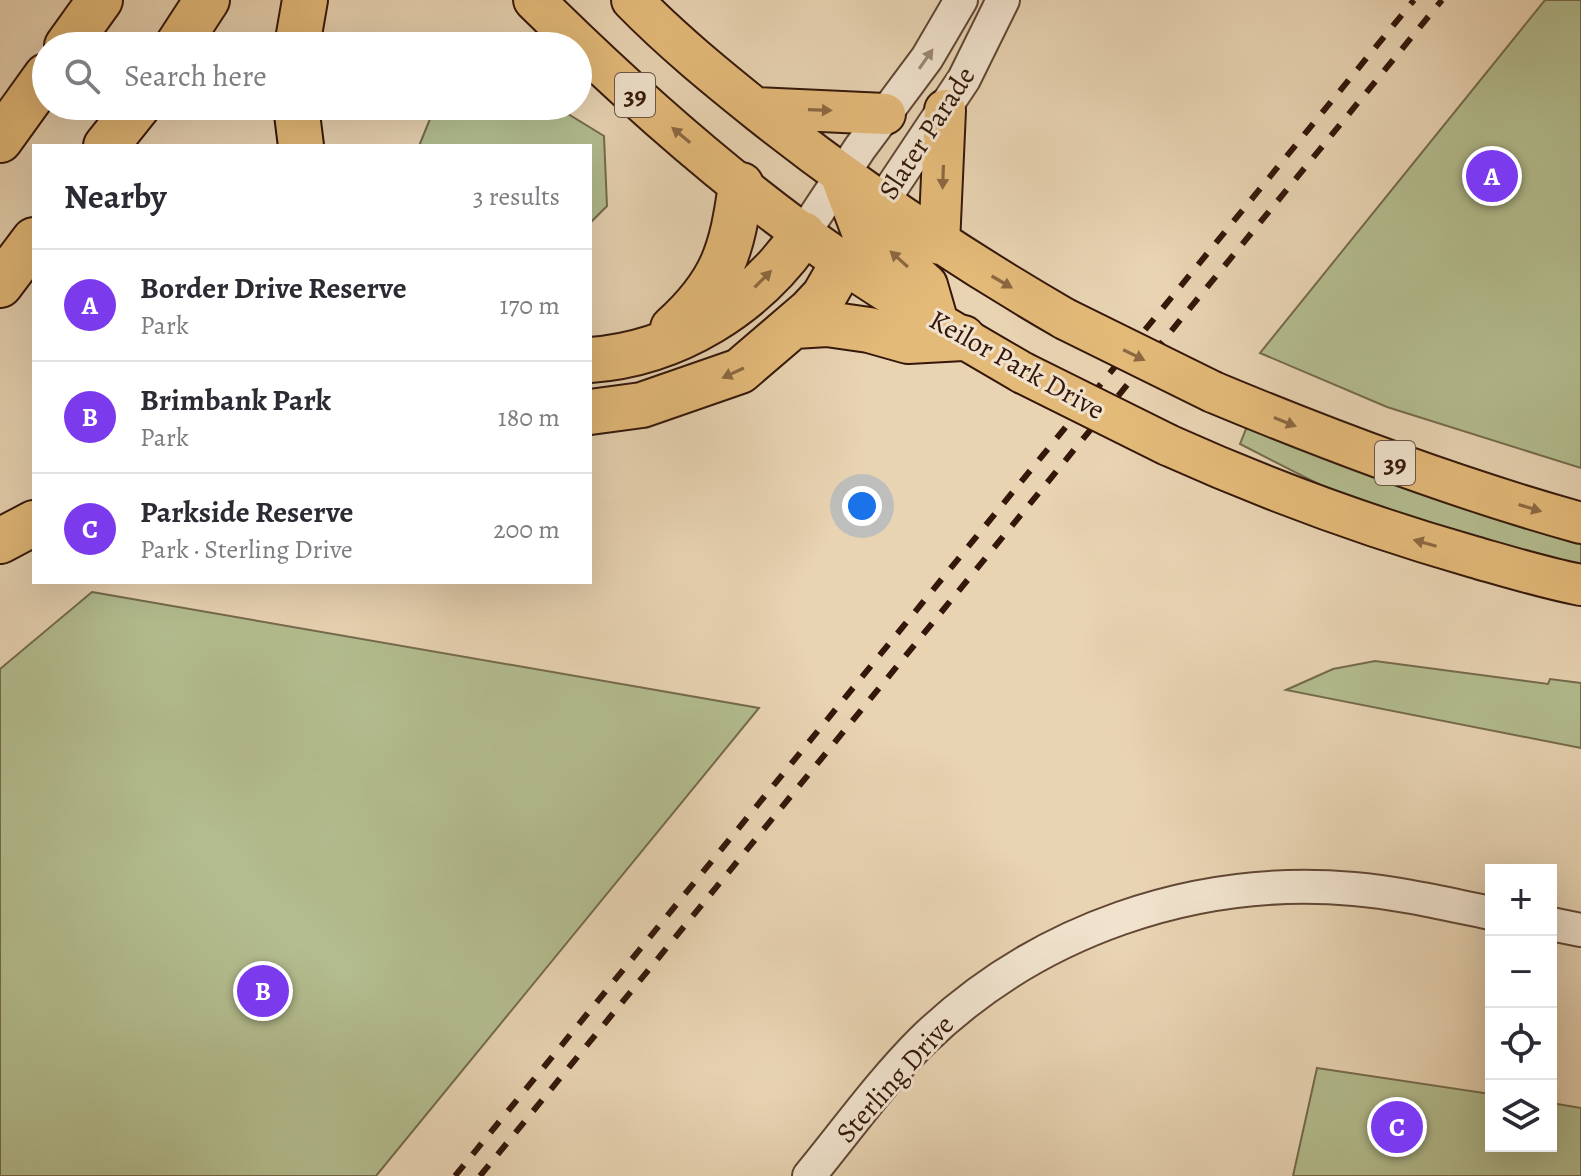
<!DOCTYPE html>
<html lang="en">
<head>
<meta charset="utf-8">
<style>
	:root { --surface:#fff; --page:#f7f7f7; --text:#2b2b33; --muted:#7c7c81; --line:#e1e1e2; --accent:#7c3aed }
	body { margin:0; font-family:Alegreya,serif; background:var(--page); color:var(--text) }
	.controls { position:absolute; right:24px; bottom:24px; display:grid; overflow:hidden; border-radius:0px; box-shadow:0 8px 32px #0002 }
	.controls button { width:72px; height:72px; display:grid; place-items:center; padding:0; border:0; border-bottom:2px solid var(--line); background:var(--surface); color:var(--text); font:40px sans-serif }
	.you { position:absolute; left:862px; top:506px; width:28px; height:28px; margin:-20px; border:6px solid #fff; border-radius:50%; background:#1a73e8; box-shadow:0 0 0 12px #1a73e833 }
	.badge { display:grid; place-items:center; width:52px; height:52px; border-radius:50%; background:var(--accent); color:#fff; font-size:26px; font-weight:700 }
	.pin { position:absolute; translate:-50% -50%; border:4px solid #fff; box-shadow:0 2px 8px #0006 }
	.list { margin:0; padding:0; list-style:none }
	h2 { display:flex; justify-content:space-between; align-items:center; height:104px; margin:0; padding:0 32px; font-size:34px }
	h2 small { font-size:26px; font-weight:400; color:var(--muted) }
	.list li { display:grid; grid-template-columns:52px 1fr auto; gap:24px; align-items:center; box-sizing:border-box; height:112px; padding:0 32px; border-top:2px solid var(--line) }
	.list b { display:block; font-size:30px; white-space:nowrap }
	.list p { margin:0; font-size:26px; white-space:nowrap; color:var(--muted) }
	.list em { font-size:26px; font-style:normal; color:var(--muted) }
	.icon { flex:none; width:44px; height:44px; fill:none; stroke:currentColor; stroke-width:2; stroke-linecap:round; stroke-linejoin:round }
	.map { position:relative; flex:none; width:1581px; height:1176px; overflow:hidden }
	.search { position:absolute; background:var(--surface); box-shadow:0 8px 32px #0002; left:32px; top:32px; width:560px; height:88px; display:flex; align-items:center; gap:20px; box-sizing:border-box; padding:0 28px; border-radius:44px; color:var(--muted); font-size:30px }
	.panel { position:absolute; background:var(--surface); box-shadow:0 8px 32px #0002; left:32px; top:144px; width:560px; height:440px; border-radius:0px }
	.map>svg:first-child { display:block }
</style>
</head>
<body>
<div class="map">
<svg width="1581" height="1176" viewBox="0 0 1581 1176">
	<rect width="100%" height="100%" fill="#e8d3b2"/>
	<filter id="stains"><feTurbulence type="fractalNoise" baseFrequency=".0025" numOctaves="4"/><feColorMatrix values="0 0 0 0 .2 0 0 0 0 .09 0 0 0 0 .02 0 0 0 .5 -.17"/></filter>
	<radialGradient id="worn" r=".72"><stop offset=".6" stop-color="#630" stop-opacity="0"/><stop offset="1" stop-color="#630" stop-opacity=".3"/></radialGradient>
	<path fill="#b3bd8f" stroke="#746a4c" stroke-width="2" d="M1545 0H1581V468L1387 407 1260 353Z
		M430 106H555L604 136 607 206 590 223V146H419L430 119Z
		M1248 424 1581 539V568L1350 500 1240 444Z
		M92 592 759 708 376 1176H0V669Z
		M1375 661 1548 684 1550 679 1581 683V748L1286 690 1333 669Z
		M1317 1068 1491 1094V1146H1551V1103L1581 1108V1176H1293Z"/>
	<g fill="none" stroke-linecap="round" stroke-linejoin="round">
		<defs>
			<path id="minor" d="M868 223 964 79 1003 0
				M803 234 860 148 927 58 961 0
				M1551 924 1581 930
				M809 1176C846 1131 881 1082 922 1041 1036 930 1195 875 1354 889 1400 893 1446 904 1491 913"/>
			<path id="major" d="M534 0C629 94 731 185 841 261 899 301 961 337 1023 373
				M632 0C672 41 716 77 761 113 858 190 958 257 1065 319
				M755 108 885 114
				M841 176 862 232 889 251 927 285 938 323
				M939 244 945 110
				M1213 392C1333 442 1455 488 1581 523
				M1168 445C1268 490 1369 527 1474 557 1509 567 1545 578 1581 585"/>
			<path id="highway" d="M67 46 100 0
				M177 46 207 0
				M297 46 305 0
				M296 106 301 146
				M0 140 46 76
				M106 146 138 106
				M0 285 34 240
				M794 326 827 324 869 330 908 341 963 338
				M673 328C723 283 732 250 741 185
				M590 360C676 354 755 305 803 234
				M590 412 642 405 740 371 810 311 824 296 843 263
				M0 541 34 523"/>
		</defs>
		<use href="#minor" stroke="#614634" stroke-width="36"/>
		<use href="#major" stroke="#34170a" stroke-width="44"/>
		<use href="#highway" stroke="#34170a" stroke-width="48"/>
		<use href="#minor" stroke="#f0e2cd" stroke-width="32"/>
		<use href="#major" stroke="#e4ba79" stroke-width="40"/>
		<use href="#highway" stroke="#e4ba79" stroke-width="44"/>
		<path stroke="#34170a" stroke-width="6" stroke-dasharray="14 14" stroke-linecap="butt" d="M455 1176 1414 0
			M480 1176 1442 0"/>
		<defs>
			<path id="major-bridge" d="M1065 319 1213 392
				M1023 373 1168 445"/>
		</defs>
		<use href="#major-bridge" stroke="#34170a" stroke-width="44" stroke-linecap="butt"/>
		<use href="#major-bridge" stroke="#e4ba79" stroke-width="40"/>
	</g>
	<defs><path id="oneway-solid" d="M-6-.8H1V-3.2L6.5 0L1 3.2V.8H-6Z" transform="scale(2)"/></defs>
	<use fill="#9b8775" href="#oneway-solid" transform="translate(926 59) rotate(-55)"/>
	<g fill="#8c6842">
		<use href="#oneway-solid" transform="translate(820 110) rotate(2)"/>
		<use href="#oneway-solid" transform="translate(681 135) rotate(-140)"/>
		<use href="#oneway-solid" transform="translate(943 177) rotate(92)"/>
		<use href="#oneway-solid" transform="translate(899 259) rotate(-138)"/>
		<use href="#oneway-solid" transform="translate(763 279) rotate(-45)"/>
		<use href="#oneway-solid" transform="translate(1002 282) rotate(30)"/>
		<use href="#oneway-solid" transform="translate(1134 355) rotate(26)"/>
		<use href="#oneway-solid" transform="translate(733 373) rotate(155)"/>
		<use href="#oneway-solid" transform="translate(1285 422) rotate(22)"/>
		<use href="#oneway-solid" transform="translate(1530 508) rotate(17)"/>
		<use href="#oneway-solid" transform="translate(1425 543) rotate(-164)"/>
	</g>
	<g text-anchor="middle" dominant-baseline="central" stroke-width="6" stroke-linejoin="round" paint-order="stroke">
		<g fill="#f0e2cd" stroke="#6c5444" stroke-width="2">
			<rect x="615" y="73" width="40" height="44" rx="6"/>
			<rect x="1375" y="441" width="40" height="44" rx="6"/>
		</g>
		<g font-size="26" font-weight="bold" fill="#34170a">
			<text x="635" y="95">39</text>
			<text x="1395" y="463">39</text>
		</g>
		<g font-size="28" fill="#34170a" stroke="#f0e2cd">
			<text transform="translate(927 133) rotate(-57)">Slater Parade</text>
			<text transform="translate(1017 365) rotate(29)">Keilor Park Drive</text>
			<text transform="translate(895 1079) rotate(-48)">Sterling Drive</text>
		</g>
	</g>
	<rect width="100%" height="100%" filter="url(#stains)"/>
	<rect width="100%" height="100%" fill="url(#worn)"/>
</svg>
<div class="controls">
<button>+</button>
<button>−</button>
<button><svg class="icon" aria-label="locate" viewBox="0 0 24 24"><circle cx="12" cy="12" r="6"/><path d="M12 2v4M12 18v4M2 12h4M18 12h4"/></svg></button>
<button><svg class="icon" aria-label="layers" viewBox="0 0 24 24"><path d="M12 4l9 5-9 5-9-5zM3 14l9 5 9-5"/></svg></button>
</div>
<div class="you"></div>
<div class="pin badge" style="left:1492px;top:176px">A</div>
<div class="pin badge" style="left:263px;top:991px">B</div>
<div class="pin badge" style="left:1397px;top:1127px">C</div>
<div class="search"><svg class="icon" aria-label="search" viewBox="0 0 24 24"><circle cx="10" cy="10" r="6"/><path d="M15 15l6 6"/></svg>Search here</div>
<section class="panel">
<h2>Nearby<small>3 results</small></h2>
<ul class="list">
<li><span class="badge">A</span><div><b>Border Drive Reserve</b><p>Park</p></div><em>170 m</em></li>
<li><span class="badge">B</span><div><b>Brimbank Park</b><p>Park</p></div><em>180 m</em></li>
<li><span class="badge">C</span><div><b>Parkside Reserve</b><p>Park · Sterling Drive</p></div><em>200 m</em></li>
</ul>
</section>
</div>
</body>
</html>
